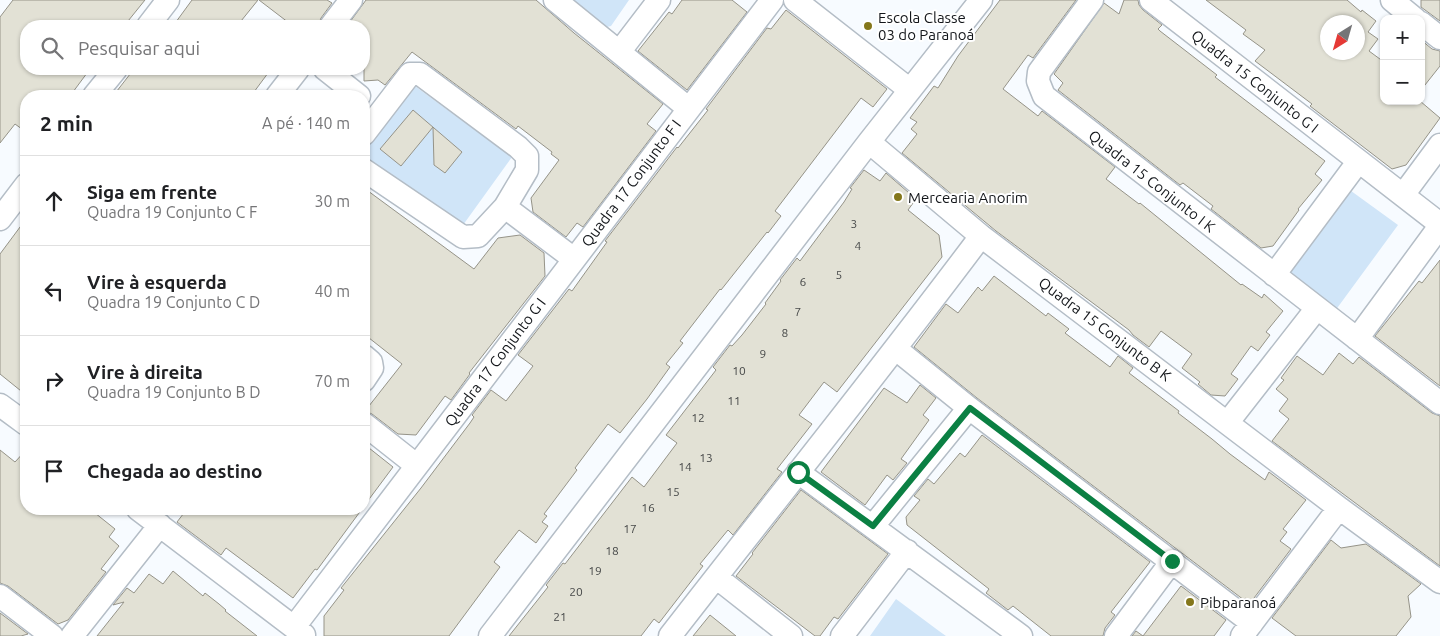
<!DOCTYPE html>
<html lang="pt">
<head>
<meta charset="utf-8">
<style>
	:root { --surface:#fff; --page:#f2f2f2; --text:#202124; --muted:#757577; --line:#e0e0e0 }
	body { margin:0; font-family:Ubuntu,sans-serif; background:var(--page); color:var(--text) }
	.controls { position:absolute; right:15px; top:15px; display:grid; overflow:hidden; border-radius:10px; box-shadow:0 1px 4px #0004 }
	.controls button { width:45px; height:45px; display:grid; place-items:center; padding:0; border:0; border-bottom:1px solid var(--line); background:var(--surface); color:var(--text); font:25px sans-serif }
	.compass { position:absolute; left:1320px; top:15px; width:45px; height:45px; border-radius:50%; background:var(--surface); box-shadow:0 1px 4px #0004; rotate:217deg }
	.stop { position:absolute; width:15px; height:15px; margin:-11px; border:4px solid #0b8043; border-radius:50%; background:#fff }
	.stop.end { background:#0b8043; border-color:#fff; box-shadow:0 1px 5px #0008 }
	.list { margin:0; padding:0; list-style:none }
	h2 { display:flex; justify-content:space-between; align-items:center; height:65px; margin:0; padding:0 20px; font-size:21px }
	h2 small { font-size:16px; font-weight:400; color:var(--muted) }
	.list li { display:grid; grid-template-columns:32px 1fr auto; gap:15px; align-items:center; box-sizing:border-box; height:90px; padding:0 20px; border-top:1px solid var(--line) }
	.list b { display:block; font-size:19px; white-space:nowrap }
	.list p { margin:0; font-size:16px; white-space:nowrap; color:var(--muted) }
	.list em { font-size:16px; font-style:normal; color:var(--muted) }
	.icon { flex:none; width:28px; height:28px; fill:none; stroke:currentColor; stroke-width:2; stroke-linecap:round; stroke-linejoin:round }
	.map { position:relative; flex:none; width:1440px; height:636px; overflow:hidden }
	.search { position:absolute; background:var(--surface); box-shadow:0 1px 4px #0004; left:20px; top:20px; width:350px; height:55px; display:flex; align-items:center; gap:12px; box-sizing:border-box; padding:0 18px; border-radius:20px; color:var(--muted); font-size:19px }
	.panel { position:absolute; background:var(--surface); box-shadow:0 1px 4px #0004; left:20px; top:90px; width:350px; height:425px; border-radius:20px }
	.map>svg:first-child { display:block }
</style>
</head>
<body>
<div class="map">
<svg width="1440" height="636" viewBox="0 0 1440 636">
	<rect width="100%" height="100%" fill="#f7fbff"/>
	<path fill="#d0e5f8" d="M564 0H629L611 26 603 28Z
		M408 81 512 157 458 232 364 163V142Z
		M1347 188 1398 225 1335 311 1284 274Z
		M896 599 939 631 946 636H870Z"/>
	<path fill="#e2e1d5" stroke="#959388" fill-rule="evenodd" d="M13 0H145L124 26H26V69H90L70 96H26V132L15 124 0 143V17Z
		M192 0H258L237 26H173Z
		M259 0H327L332 3 321 18 318 26H293Z
		M366 0H536L574 33 663 104 647 124 656 131 583 227 577 223 566 237 533 212 531 198 559 160 551 154 552 152 518 126 516 129 412 52 385 85 378 80 364 81V26H347Z
		M682 0H732L747 12 687 90 638 51 669 12 672 14Z
		M1000 0H1076L1033 58 1028 55 1003 89 1038 116 1042 111 1115 167 1106 179 1139 204 1140 203 1241 285 1242 284 1262 298 1264 294 1283 311 1266 332 1270 335 1258 351 1251 346 1231 374 1238 379 1225 396 1211 395 1198 384 1200 382 1182 368 1192 354 1161 331 1149 347 1133 335 1129 330 996 231 902 153 917 134 911 129 917 122 910 118 934 86 938 88 958 56Z
		M1124 0H1138L1139 5 1143 10 1162 25 1158 29 1160 31 1217 75 1215 77 1325 161 1315 174 1322 180 1298 209 1299 210 1273 246 1261 248 1211 209 1213 206 1183 183 1180 185 1058 90 1063 83 1054 74 1104 3 1119 14Z
		M1206 0H1347L1361 12 1362 10 1376 21 1368 32 1378 39 1369 51 1384 62V101H1420L1440 118 1406 165 1392 169 1310 106 1312 104 1255 61 1265 50 1243 34 1246 30ZM1328 22H1358V52H1328Z
		M1421 0H1440V21L1421 7Z
		M786 10 887 89 873 107 861 98 775 211 781 216 768 233 767 232 721 290 720 289 680 341 683 343 666 364 670 367 647 399 620 433 608 424 575 468 577 470 544 514 547 516 542 522 548 526 536 543 519 530 494 562 500 567 449 636H324V616L344 590 341 588 421 488 470 423 474 417 472 415 491 390 506 401 533 366 518 355 569 289 572 291 607 242 605 241 677 147 678 148 708 110 706 109 767 28 771 29Z
		M1421 40 1432 49 1440 51V66L1421 90Z
		M134 69H271L251 96H113Z
		M413 110 462 152 445 173 434 165 433 127 401 166 380 149Z
		M864 170 880 181 886 173 916 199 908 210 939 235 942 257 837 392 824 382 799 415 812 424 777 469 782 472 733 535 728 530 700 564 703 566 659 623 654 619 641 636H509L548 587 546 585 563 563 565 564 632 477 644 487 677 443 666 435 716 370 713 367 730 345 732 346 742 335 766 304 765 303 781 281 780 280 797 258 800 261 844 202 852 189 850 188Z
		M364 188 474 269 498 238 520 235 544 253 545 276 469 373 470 374 451 400 445 396 416 435 398 434 372 414 365 411 402 364 364 334Z
		M26 219V395L0 374V254Z
		M1440 260V386L1375 336 1419 281 1422 283Z
		M994 276 1046 316 1048 313 1069 329 1065 333 1110 367 1118 356 1133 368 1129 373 1179 411 1178 413 1212 439 1230 454 1265 480 1269 472 1306 500 1283 529 1287 532 1280 541 1291 549 1251 602 1245 598 1244 600 977 398 914 347 946 304 958 313 978 287 982 291Z
		M1339 353 1353 364 1359 357 1432 413 1440 416V566L1272 441 1289 419 1279 411 1288 399 1276 389 1284 380 1281 378 1297 356 1323 375Z
		M920 385 936 398 923 415 929 420 901 459 907 463 893 480 887 475 865 505 821 472 884 388 907 403Z
		M982 435 1150 562 1111 612 1115 615 1105 628 1103 636H1051L1013 606 1008 610 986 593 989 589 907 525 906 517 920 500 914 496 928 479 934 484 960 453 965 457Z
		M364 444 393 467 364 506Z
		M0 450 15 462 26 450V509H90L115 529 109 537 119 546 101 569 106 572 68 620 58 624 8 586 0 583Z
		M801 490 888 554 838 619 834 617 820 636H815L736 576 753 554 752 553Z
		M187 509H362L317 570 315 569 293 598 226 548 221 555 177 522Z
		M1331 540 1341 548 1366 544 1421 584 1408 596 1411 617 1396 636H1296L1272 618Z
		M173 571 203 596 205 593 219 604 226 610 225 611 257 636H97L124 602 113 605 127 588 134 593 149 574 163 584Z
		M1181 586 1226 620 1214 636H1132L1136 631 1143 636Z
		M0 613 28 634 21 636H0Z
		M710 615 736 636H693Z"/>
	<g fill="none" stroke-linecap="round" stroke-linejoin="round">
		<defs>
			<path id="street" d="M555 0 688 108
				M795 0 910 90
				M1092 0 1039 72 1038 81 1044 96 1440 403
				M1151 0 1440 224
				M1392 0 1415 19
				M1421 23 1440 38
				M148 26 168 0
				M331 26 351 0
				M620 51 659 0
				M325 69 359 96
				M94 96 116 69
				M277 96 298 69
				M364 134 410 74H420L518 147 527 156V170L505 207 478 236 463 237 364 170
				M869 142 981 236 1339 508 1440 582
				M1403 195 1440 145
				M505 207 574 259
				M0 219 26 185
				M1274 275 1358 162
				M1357 339 1440 226
				M896 349 969 408 1252 623
				M364 356 371 362 372 368 364 380
				M0 405 26 424
				M1228 422 1317 308
				M364 424 416 465
				M798 472 1021 636
				M138 509 304 635
				M873 526 969 408
				M716 577 791 636
				M0 596 52 636
				M294 627 772 0
				M72 636 160 525
				M490 636 869 142 981 0
				M670 636C774 502 880 371 981 236
				M842 636 907 551
				M1116 636 1172 561
				M1242 636 1339 508"/>
		</defs>
		<use href="#street" stroke="#b4bdc6" stroke-width="25"/>
		<use href="#street" stroke="#fff" stroke-width="22"/>
	</g>
	<g fill="none" stroke-linecap="round" stroke-linejoin="round">
		<path stroke="#0b8043" stroke-width="6" d="M798 472 873 526 970 408 1172 561"/>
	</g>
	<g fill="#84771b" stroke="#fff" stroke-width="2">
		<circle cx="868" cy="26" r="5"/>
		<circle cx="898" cy="197" r="5"/>
		<circle cx="1190" cy="602" r="5"/>
	</g>
	<g text-anchor="middle" dominant-baseline="central" stroke-width="4" stroke-linejoin="round" paint-order="stroke">
		<g font-size="12" fill="#474949">
			<text x="854" y="223">3</text>
			<text x="858" y="245">4</text>
			<text x="839" y="274">5</text>
			<text x="803" y="281">6</text>
			<text x="798" y="311">7</text>
			<text x="785" y="332">8</text>
			<text x="763" y="353">9</text>
			<text x="739" y="370">10</text>
			<text x="734" y="400">11</text>
			<text x="698" y="417">12</text>
			<text x="706" y="457">13</text>
			<text x="685" y="466">14</text>
			<text x="673" y="491">15</text>
			<text x="648" y="507">16</text>
			<text x="630" y="528">17</text>
			<text x="612" y="550">18</text>
			<text x="595" y="570">19</text>
			<text x="576" y="591">20</text>
			<text x="560" y="616">21</text>
		</g>
		<g font-size="15" fill="#13161a" stroke="#fff" text-anchor="start">
			<text x="878" y="17">Escola Classe<tspan x="878" dy="17">03 do Paranoá</tspan></text>
			<text x="908" y="197">Mercearia Anorim</text>
			<text x="1200" y="602">Pibparanoá</text>
		</g>
		<g font-size="15" fill="#13161a" stroke="#fff">
			<text transform="translate(1255 81) rotate(38)">Quadra 15 Conjunto G I</text>
			<text transform="translate(1152 181) rotate(38)">Quadra 15 Conjunto I K</text>
			<text transform="translate(631 183) rotate(-53)">Quadra 17 Conjunto F I</text>
			<text transform="translate(1105 329) rotate(37)">Quadra 15 Conjunto B K</text>
			<text transform="translate(495 362) rotate(-53)">Quadra 17 Conjunto G I</text>
		</g>
	</g>
</svg>
<div class="controls">
<button>+</button>
<button>−</button>
</div>
<svg class="compass" viewBox="-18 -18 36 36"><path d="M0-13l5 13h-10z" fill="#e53935"/><path d="M0 13l5-13h-10z" fill="#757577"/></svg>
<div class="stop" style="left:798px;top:472px"></div>
<div class="stop end" style="left:1172px;top:561px"></div>
<div class="search"><svg class="icon" aria-label="search" viewBox="0 0 24 24"><circle cx="10" cy="10" r="6"/><path d="M15 15l6 6"/></svg>Pesquisar aqui</div>
<section class="panel">
<h2>2 min<small>A pé · 140 m</small></h2>
<ul class="list">
<li><svg class="icon" aria-label="ahead" viewBox="0 0 24 24"><path d="M12 20V5M6 11l6-6 6 6"/></svg><div><b>Siga em frente</b><p>Quadra 19 Conjunto C F</p></div><em>30 m</em></li>
<li><svg class="icon" aria-label="left" viewBox="0 0 24 24"><path d="M17 20v-9H6M10 6l-5 5 5 5"/></svg><div><b>Vire à esquerda</b><p>Quadra 19 Conjunto C D</p></div><em>40 m</em></li>
<li><svg class="icon" aria-label="right" viewBox="0 0 24 24"><path d="M7 20v-9h11M14 6l5 5-5 5"/></svg><div><b>Vire à direita</b><p>Quadra 19 Conjunto B D</p></div><em>70 m</em></li>
<li><svg class="icon" aria-label="arrive" viewBox="0 0 24 24"><path d="M6 21V4h12l-3 4 3 4H6"/></svg><div><b>Chegada ao destino</b></div></li>
</ul>
</section>
</div>
</body>
</html>
